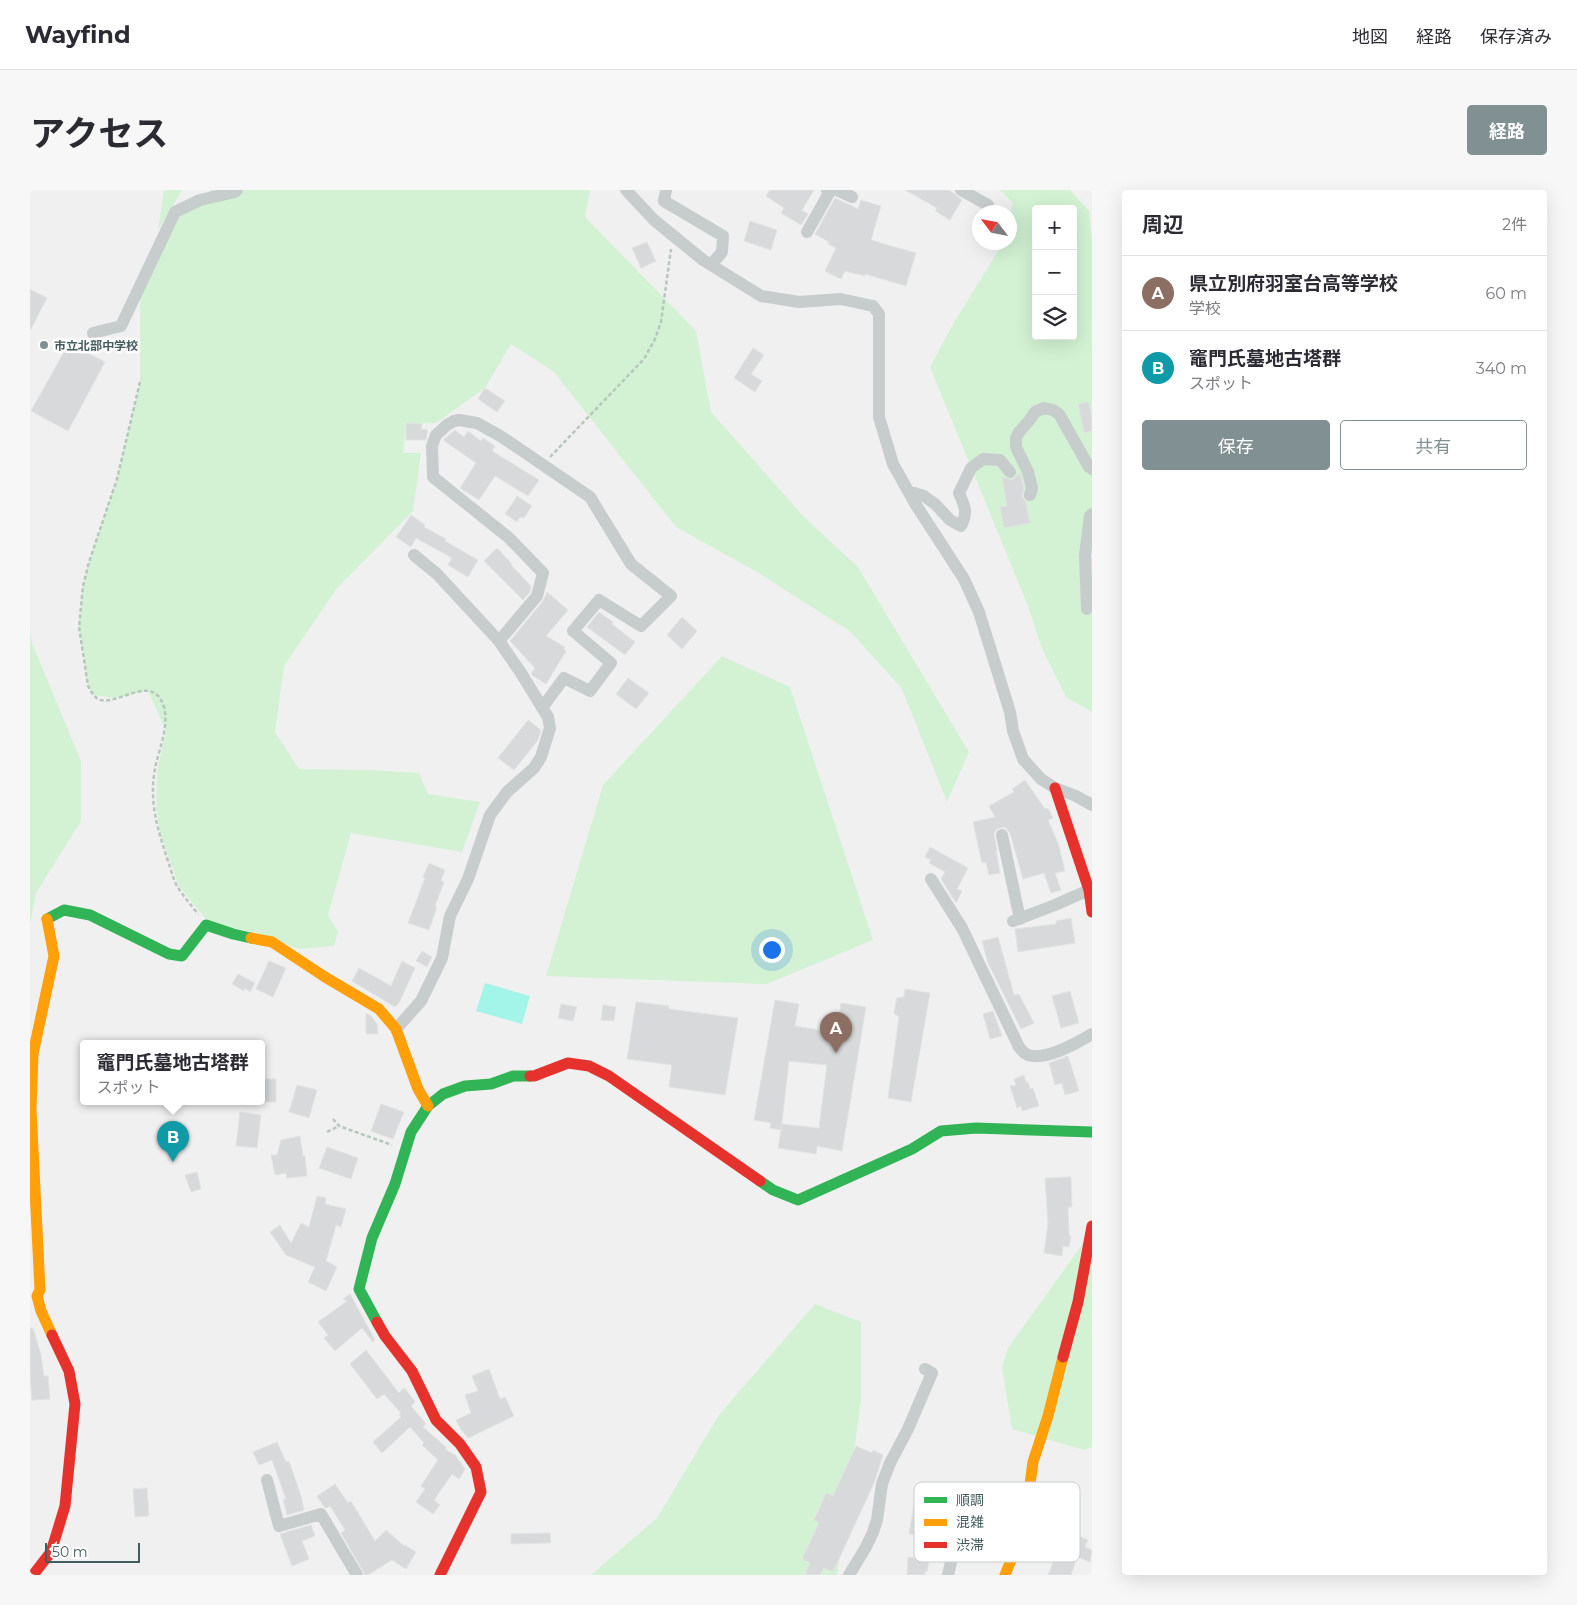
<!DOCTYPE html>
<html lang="ja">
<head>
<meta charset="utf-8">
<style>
	:root { --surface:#fff; --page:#f7f7f7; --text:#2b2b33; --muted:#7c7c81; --line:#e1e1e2; --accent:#819092 }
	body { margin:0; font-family:Montserrat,"Noto Sans JP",sans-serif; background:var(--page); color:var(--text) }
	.controls { position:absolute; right:15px; top:15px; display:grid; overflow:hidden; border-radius:5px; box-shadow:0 5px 20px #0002 }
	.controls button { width:45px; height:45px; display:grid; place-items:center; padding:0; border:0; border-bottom:1px solid var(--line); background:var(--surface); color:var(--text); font:25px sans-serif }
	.compass { position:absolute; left:942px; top:15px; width:45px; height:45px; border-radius:50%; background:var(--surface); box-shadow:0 5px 20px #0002; rotate:302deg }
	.scale { position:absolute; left:15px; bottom:12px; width:95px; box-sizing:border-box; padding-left:5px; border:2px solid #455c5f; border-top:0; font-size:14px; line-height:18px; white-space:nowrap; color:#455c5f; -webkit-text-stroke:4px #fff; paint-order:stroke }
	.you { position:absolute; left:741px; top:759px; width:18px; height:18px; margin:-12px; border:4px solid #fff; border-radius:50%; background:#1a73e8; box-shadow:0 0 0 8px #1a73e833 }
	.badge { display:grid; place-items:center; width:32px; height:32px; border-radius:50%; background:var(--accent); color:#fff; font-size:16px; font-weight:700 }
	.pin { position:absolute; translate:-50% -41px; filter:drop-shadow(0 1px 2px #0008) }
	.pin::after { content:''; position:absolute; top:26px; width:18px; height:15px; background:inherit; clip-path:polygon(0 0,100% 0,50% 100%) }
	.popup { position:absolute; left:50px; top:850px; width:185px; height:65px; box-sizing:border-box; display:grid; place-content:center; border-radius:5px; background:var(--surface); filter:drop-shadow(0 1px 4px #0005); font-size:16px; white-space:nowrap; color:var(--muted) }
	.popup b { font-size:19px; color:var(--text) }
	.popup::after { content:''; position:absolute; left:50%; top:100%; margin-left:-10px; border:10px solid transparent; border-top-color:var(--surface) }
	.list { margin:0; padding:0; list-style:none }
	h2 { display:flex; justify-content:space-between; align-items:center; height:65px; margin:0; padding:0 20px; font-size:21px }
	h2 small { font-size:16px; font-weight:400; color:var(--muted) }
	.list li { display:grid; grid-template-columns:32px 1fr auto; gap:15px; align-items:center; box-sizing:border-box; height:75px; padding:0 20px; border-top:1px solid var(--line) }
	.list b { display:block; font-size:19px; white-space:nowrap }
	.list p { margin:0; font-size:16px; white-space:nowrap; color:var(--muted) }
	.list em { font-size:16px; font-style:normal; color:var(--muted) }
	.actions { display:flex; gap:10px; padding:15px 20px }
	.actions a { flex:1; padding:11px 0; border:1px solid var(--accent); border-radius:5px; text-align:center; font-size:18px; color:var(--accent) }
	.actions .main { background:var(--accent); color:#fff }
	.icon { flex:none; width:28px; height:28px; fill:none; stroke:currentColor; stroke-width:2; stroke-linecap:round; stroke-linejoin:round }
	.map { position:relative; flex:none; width:1062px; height:1385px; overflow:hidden; border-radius:5px }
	header { display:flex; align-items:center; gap:30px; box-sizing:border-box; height:70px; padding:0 25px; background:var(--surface); border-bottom:1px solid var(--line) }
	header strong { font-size:24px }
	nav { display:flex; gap:28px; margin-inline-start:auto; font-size:18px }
	.intro { display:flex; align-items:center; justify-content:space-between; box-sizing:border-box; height:120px; padding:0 30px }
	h1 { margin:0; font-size:35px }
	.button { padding:12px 22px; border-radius:5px; background:var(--accent); color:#fff; font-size:18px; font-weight:700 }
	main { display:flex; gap:30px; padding:0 30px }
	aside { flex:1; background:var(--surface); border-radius:5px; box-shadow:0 5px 20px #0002 }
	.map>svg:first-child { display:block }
</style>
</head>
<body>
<header>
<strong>Wayfind</strong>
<nav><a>地図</a><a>経路</a><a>保存済み</a></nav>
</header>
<div class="intro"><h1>アクセス</h1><a class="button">経路</a></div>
<main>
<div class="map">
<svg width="1062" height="1385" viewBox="0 0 1062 1385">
	<rect width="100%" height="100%" fill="#f1f0f0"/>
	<path fill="#d2f2d3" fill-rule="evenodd" d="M134 0H152L128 40Z
		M181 0H560L555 27 666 141 681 222 774 327 828 377 939 562 917 612 872 499 821 442 727 382 646 337 524 182 481 154 455 198 406 233 376 234 373 263H391L383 321 307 398 254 476 245 542 269 579 336 580 389 583 398 604 450 612 432 662 321 643 298 725 308 742 304 756 269 759 228 743 179 733 149 696 131 646 126 615 127 582 136 541 118 501 85 508 63 505 58 496 49 437 53 396 59 372 87 289 110 192V80L158 14 175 9Z
		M970 0H1040L1059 21 1062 50V522L1036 507 1012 459 998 416 900 177 922 136 973 53 979 52 980 25 983 13ZM1006 19H1043V146H1006Z
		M0 440 2 453 51 571V631L6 703 0 734Z
		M692 466 760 497 843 750 737 794 516 786 573 595Z
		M1062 1041V1257L1054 1260 982 1239 972 1177 978 1158Z
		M785 1114 831 1132V1210L807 1385H561L627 1328 689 1225Z"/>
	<path fill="#a3f4e9" d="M455 793 500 806 492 834 446 821Z"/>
	<path fill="#d8d9da" stroke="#e2e3e3" d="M740 0H784L772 20 778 24 771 35 751 23 754 18 736 6Z
		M875 0H919L932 10 920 30 905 21 907 18Z
		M805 8 828 19 831 10 851 16 841 50 886 63 876 96 835 84V86L815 81 811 89 795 81 806 58 798 54 799 52 785 44Z
		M720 31 747 40 741 60 714 51Z
		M617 52 626 71 611 78 602 58Z
		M0 99 17 108 0 141Z
		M39 153 75 172 38 241 1 221Z
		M723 158 734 165 721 184 732 191 725 202 704 188Z
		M455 198 475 211 467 222 448 209Z
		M1059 212 1062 227V241L1054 243 1048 214Z
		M376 233 392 234 391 239 398 240 396 250H376Z
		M425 240 434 247 438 241 451 251 453 248 465 256 462 261 509 290 498 306 465 286 449 310 430 298 446 273 413 250Z
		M990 283 994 298 992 306 996 312 1000 333 974 338 970 317 977 316 972 287 982 290Z
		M487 306 502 316 494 328 490 327 487 332 475 324Z
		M381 325 395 335 394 337 416 349 415 351 448 370 438 387 418 375 422 368 386 348 381 357 366 347Z
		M467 358 482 374 481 375 501 396 500 402 493 410 454 371Z
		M517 402 538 420 516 446 535 457 534 460 536 461 516 494 503 486 501 484 505 478 480 451 513 411Z
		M569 422 583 432 582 434 605 452 595 465 557 437Z
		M652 427 667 441 652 459 637 445Z
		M598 488 619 503 606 519 586 504Z
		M498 530 511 540 508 550 484 580 468 568Z
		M995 590 1015 619 1018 618 1023 628 1018 630 1028 653 1035 681 1025 683 1031 700 1021 703 1014 683 993 689 980 643 975 637 967 639 964 643 967 661H966L970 683 959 685 956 672 952 673 943 632 965 627 959 616 984 602 982 599Z
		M900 657 938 678 927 699 932 701 926 713 911 689 915 682 899 673 901 670 895 667Z
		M399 673 415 680 411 690 414 692 405 716 407 717 399 740 378 733 395 688 393 687Z
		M1041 728 1045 753 988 762 985 739 1026 734V731Z
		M968 747 984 805 989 804 1004 833 991 839 958 773 952 751Z
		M392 761 402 767 397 777 386 771Z
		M239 771 256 778 243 807 226 799Z
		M372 771 385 778 369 813 365 817 322 791 329 778 361 796Z
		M208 784 225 793 220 802 215 798 214 801 202 794Z
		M875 799 900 803 881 912 858 908 869 827 864 823 867 808 874 807Z
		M1040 801 1049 833 1031 838 1022 806Z
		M745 810 769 814 765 836 806 843 811 813 836 817 812 961 787 956 786 964 748 958 752 934 789 938 797 875 759 871 751 940 740 938 741 933 724 930Z
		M606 812 639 816V819L708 828 695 905 639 897 642 875 597 869Z
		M531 814 547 817 543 831 528 828Z
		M573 815 586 817 584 831 571 830Z
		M963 821 972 846 960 849 953 824Z
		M336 823 342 827 347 834 348 844H336Z
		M1038 866 1049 901 1035 905 1032 893 1025 895 1019 873Z
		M994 885 996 893 998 892 1000 899 1003 898 1009 916 992 921 991 916 987 918 980 896 986 895 984 889Z
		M233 889H246V912H233Z
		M267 895 287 900 279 928 259 922Z
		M351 914 374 922 363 949 341 941Z
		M210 922 231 925 227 958 206 956Z
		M270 946 273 966H275L277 986 257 988 256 983 245 985 241 965H247L251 950Z
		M297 957 328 968 321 989 289 978Z
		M167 982 171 999 161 1002 155 985Z
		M1041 987 1042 1017H1038L1039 1045 1041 1046 1039 1057 1033 1056 1032 1066 1014 1063 1018 1033 1015 988Z
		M287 1006 296 1008 295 1014 316 1019 311 1037 306 1035 296 1071 307 1077 296 1101 278 1092 285 1077 256 1065 240 1042 250 1035 261 1053 271 1033 279 1037Z
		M320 1104 345 1150 343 1152 332 1138 305 1161 294 1148 298 1145 288 1132 317 1111 313 1109Z
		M0 1138H3L11 1165 14 1186H18L20 1209 2 1210 0 1185Z
		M336 1160 369 1203 374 1198 384 1210 385 1212 381 1216 396 1234 393 1237 417 1258 415 1259 425 1265 435 1279 429 1289 422 1284 404 1310 410 1315 403 1324 386 1312 395 1299 391 1296 408 1270 392 1255 394 1253 380 1237 352 1263 343 1252 371 1227 369 1224 371 1223 354 1204 347 1209 320 1174Z
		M459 1179 470 1209 475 1207 484 1226 438 1248 431 1240 426 1230 441 1223 435 1205 448 1201 442 1186Z
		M247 1252 256 1272 259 1271 271 1306 274 1320 257 1325 253 1309H256L242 1270 229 1275 223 1262Z
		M826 1256 842 1263 843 1260 853 1265 844 1293 803 1382 794 1378 790 1385H775L780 1373 772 1369 789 1333 784 1330 796 1303 803 1306Z
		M305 1294 318 1313 321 1311 345 1351 356 1340 374 1356 375 1355 386 1362 376 1379 362 1370 338 1385H335L311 1343 315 1340 300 1316 296 1318 294 1317 287 1306Z
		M887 1297 926 1304 923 1326 918 1327 917 1334 894 1330 891 1346 879 1344Z
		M117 1298 119 1326 105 1327 103 1299Z
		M948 1331 975 1339 966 1365 940 1357Z
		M281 1335 285 1346 272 1351 279 1369 262 1376 250 1344Z
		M1025 1336 1058 1350 1055 1357 1062 1360 1060 1372 1047 1367 1041 1385H1018L1028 1360 1009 1352 1014 1341 1022 1344Z
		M520 1343 521 1353 481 1354V1344Z
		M878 1367 899 1370 897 1382 895 1381V1385H877Z"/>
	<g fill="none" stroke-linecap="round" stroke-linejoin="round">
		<path stroke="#b6c6bc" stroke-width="2.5" stroke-dasharray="4 2.5" stroke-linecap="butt" d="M110 192 87 289 59 372 53 396 49 437 58 496C61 501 64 508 70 510 90 515 123 482 134 517 139 535 130 557 126 574 118 609 127 638 138 671 141 679 143 689 147 696 153 706 161 715 168 724
			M520 267 614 169 625 149 631 132 641 59
			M303 929 309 936 362 955
			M297 942 309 936"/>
		<path stroke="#c7cccd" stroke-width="12" d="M596 0 624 30 673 70 731 106 769 112 811 109 843 116 849 124V227L863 274 886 315 934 389 949 422 980 522 983 541 993 569 1011 589 1025 598 1046 606 1062 615
			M636 0 634 11 693 46 692 62 681 75
			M807 0 822 7
			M931 0 958 15
			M777 42 799 3 797 0
			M63 143 91 136 145 22 170 10 205 2 207 0
			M878 301 894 306 905 314 920 330 931 336C938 323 935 316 929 303L941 278 953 269 970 270 980 282
			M1000 305 1002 298 998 282 986 257V248L989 242 999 231 1005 222 1014 218 1023 220 1029 224 1059 277 1062 279
			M1057 419 1055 365 1060 326 1062 324
			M469 451 507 406 513 383 478 347 403 287 402 256 406 245 417 235 424 231 429 230 447 233 472 247 560 307 601 374 641 406 611 436 569 410 543 441 581 473 560 501 534 488 512 518
			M972 645 990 729
			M901 689 932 738 989 857C992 860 994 864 998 865 1016 871 1047 853 1062 844
			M983 731 1025 715 1059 700
			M366 839 391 811 412 768 420 726 438 689 460 625 477 602 504 578 511 567 520 538 518 527 491 483 469 451 407 384 384 365
			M237 1290 249 1336 291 1324 327 1385
			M819 1385 836 1357 843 1342 847 1330 852 1294 860 1273 877 1241 902 1183 895 1179
			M918 1385 936 1310"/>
		<path stroke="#30b455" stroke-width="11" d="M17 729 34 720 60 725 139 764 152 766 176 735 203 744 221 748
			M730 991 743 1000 768 1010 882 959 911 941 946 938 1062 942
			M347 1132 329 1099 342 1048 365 994 381 942 398 916 413 904 435 896 461 894 483 886H500"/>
		<path stroke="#ff9f0a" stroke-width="11" d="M17 729 24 766 3 864 1 919 10 1100 7 1106 11 1121 22 1145
			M221 748 242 752 295 787 349 819 366 839 388 899 398 916
			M975 1385 994 1338 1003 1272 1018 1226 1033 1167"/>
		<path stroke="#e5322d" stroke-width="11" d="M1025 598 1059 700 1062 722
			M500 886H504L538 873 559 876 579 886 730 991
			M347 1132 355 1146 382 1181 406 1230 430 1254 446 1277 451 1302 410 1385
			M1033 1167 1048 1112 1062 1036
			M3 1385 21 1362 35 1316 45 1214 39 1181 22 1145"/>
	</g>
	<circle fill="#819092" stroke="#fff" stroke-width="2" cx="14" cy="155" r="5"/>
	<g text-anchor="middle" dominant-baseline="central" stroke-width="5" stroke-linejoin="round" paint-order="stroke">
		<g font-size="12" font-weight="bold" fill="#455c5f" stroke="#fff" text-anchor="start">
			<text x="24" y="155">市立北部中学校</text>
		</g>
	</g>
	<rect x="884" y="1292" width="166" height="80" rx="8" fill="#fff" stroke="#c7cecf" stroke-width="1"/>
	<rect x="894" y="1307" width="23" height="6" fill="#30b455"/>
	<rect x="894" y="1329" width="23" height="7" fill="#ff9f0a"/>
	<rect x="894" y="1352" width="23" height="6" fill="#e5322d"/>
	<g font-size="14" fill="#455c5f">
		<text x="926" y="1315">順調</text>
		<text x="926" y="1337">混雑</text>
		<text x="926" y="1360">渋滞</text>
	</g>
</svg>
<div class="controls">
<button>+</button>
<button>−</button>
<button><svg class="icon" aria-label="layers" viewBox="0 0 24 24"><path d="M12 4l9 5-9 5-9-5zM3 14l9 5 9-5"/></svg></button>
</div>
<svg class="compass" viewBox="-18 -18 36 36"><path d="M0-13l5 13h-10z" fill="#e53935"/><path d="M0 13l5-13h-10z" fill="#7c7c81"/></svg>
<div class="scale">50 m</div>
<div class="you"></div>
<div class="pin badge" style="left:806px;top:863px;background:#8d6e63">A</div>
<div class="pin badge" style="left:143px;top:972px;background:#0f9aa8">B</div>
<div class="popup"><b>竈門氏墓地古塔群</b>スポット</div>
</div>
<aside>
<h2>周辺<small>2件</small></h2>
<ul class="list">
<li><span class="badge" style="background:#8d6e63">A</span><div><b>県立別府羽室台高等学校</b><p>学校</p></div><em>60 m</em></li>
<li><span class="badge" style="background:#0f9aa8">B</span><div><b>竈門氏墓地古塔群</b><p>スポット</p></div><em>340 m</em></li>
</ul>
<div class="actions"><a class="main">保存</a><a>共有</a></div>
</aside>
</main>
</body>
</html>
